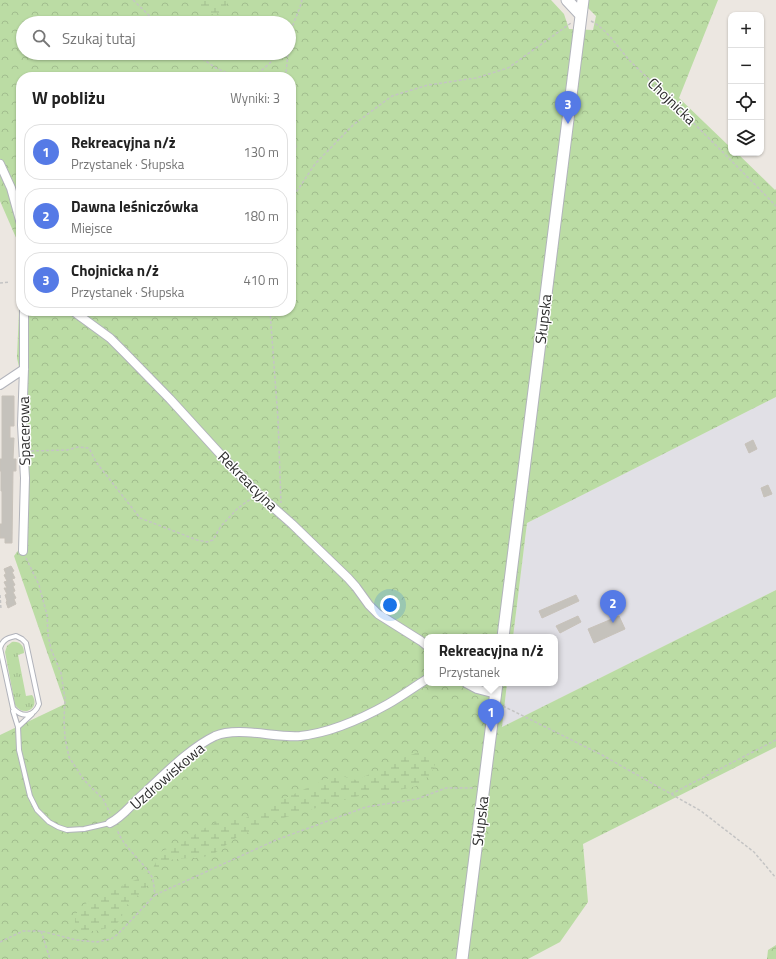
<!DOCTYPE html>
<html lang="pl">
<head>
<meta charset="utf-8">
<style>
	:root { --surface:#fff; --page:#f2f2f2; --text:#222; --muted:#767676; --line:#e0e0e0; --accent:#557ae6 }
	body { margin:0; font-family:"Titillium Web",sans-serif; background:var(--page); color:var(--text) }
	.controls { position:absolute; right:12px; top:12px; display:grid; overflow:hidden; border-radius:8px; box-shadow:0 1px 3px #0004 }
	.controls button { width:36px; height:36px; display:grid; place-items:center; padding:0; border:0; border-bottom:1px solid var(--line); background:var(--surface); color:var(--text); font:20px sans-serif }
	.you { position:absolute; left:390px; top:605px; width:14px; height:14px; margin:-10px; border:3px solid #fff; border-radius:50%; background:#1a73e8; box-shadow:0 0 0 6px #1a73e833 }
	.badge { display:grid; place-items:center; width:26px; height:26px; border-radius:50%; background:var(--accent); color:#fff; font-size:13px; font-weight:700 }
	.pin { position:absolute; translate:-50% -33px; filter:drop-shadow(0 1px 2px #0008) }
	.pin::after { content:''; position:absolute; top:21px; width:14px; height:12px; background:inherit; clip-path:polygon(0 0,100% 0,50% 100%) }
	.popup { position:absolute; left:424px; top:634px; width:134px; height:52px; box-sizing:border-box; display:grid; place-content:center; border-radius:8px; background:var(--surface); filter:drop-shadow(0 1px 3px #0005); font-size:13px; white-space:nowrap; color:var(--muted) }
	.popup b { font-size:15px; color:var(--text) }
	.popup::after { content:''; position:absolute; left:50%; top:100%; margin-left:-8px; border:8px solid transparent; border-top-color:var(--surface) }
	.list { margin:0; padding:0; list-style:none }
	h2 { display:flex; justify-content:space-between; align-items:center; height:52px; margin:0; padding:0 16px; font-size:17px }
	h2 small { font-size:13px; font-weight:400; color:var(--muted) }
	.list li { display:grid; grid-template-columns:26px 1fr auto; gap:12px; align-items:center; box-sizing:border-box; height:56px; margin:0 8px 8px; padding:0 8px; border:1px solid var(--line); border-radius:16px }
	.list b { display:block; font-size:15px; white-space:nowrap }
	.list p { margin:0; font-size:13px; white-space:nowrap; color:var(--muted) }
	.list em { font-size:13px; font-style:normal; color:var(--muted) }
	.icon { flex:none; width:22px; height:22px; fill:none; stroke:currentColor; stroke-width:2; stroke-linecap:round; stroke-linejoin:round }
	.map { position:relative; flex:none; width:776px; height:959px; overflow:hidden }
	.search { position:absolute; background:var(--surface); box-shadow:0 1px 3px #0004; left:16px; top:16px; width:280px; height:44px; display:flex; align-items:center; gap:10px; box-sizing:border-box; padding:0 14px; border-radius:22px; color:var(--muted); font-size:15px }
	.panel { position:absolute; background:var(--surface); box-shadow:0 1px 3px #0004; left:16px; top:72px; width:280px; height:244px; border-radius:16px }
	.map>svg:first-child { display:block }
</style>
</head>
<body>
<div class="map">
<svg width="776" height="959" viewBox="0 0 776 959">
	<defs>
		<pattern id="grass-tufts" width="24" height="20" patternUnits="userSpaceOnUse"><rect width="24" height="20" fill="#bbdca4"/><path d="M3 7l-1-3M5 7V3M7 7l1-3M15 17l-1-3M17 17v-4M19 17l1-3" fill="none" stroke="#a1bd8e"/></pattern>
		<pattern id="forest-crowns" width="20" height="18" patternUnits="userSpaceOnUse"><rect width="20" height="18" fill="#bbdca4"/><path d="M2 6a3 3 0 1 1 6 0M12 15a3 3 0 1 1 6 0" fill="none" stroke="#a1bd8e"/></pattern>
		<pattern id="wetland-marsh" width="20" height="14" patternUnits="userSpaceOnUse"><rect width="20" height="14" fill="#bbdca4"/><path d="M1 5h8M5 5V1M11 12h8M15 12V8" fill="none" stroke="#a1bd8e"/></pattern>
	</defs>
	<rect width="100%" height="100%" fill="#ece7e1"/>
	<path fill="#e1e0e6" d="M776 397V590L502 727 507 683H555V637H513L527 523Z"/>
	<path fill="url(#grass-tufts)" d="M12 642C20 641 24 646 24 653L18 655 26 696 32 695C41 708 24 718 15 705L5 652 7 646Z"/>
	<path fill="url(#forest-crowns)" fill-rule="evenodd" d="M0 0H551L564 14 569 29 593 30 596 16 586 6 587 0H718L679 98 731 148V153H737L775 190 776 189V397L527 523 513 637H427V683H507L502 727 776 590V747L583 844 588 902 560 942 528 959H0V735L65 704 14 556 20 548 21 458 19 437 21 376 17 358 19 310 21 290V311H291V77H21V268L17 240 0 201ZM23 23H289V53H23Z
		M776 945V959H767L768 950Z"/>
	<path fill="url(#wetland-marsh)" d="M198 0H228C226 13 215 17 204 12Z
		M420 752 431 755 436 762 431 774 417 786 399 790 378 791 329 804 277 820 237 837 215 853 201 858H188L168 860 144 890 130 902 123 909 122 917 115 926 95 931H83L75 927V915L82 906 90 901 103 897 125 884 143 877 152 870 157 860 162 851 182 843 203 829 223 819 242 820 270 805 329 778 342 776 356 780 391 765 407 756Z"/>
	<path fill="#c5c2bc" stroke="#c8c2ba" d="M2 396H14V426H10V438H14L13 459H16V471H13L12 543H5V538H0V524H2V491H1V471H0V459H2Z
		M753 440 757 449 749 453 745 444Z
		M768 485 772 494 764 497 761 488Z
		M11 566 14 571 12 572 15 578 12 579 15 585 13 586 15 591 13 592 16 598 14 599 16 604 8 608 6 602 7 601 5 595 7 594 4 588H7L4 582 7 581 4 575 6 574 4 569Z
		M576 595 579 601 542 618 539 611Z
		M578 616 581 622 560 633 556 626Z
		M619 616 625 629 594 643 588 629Z"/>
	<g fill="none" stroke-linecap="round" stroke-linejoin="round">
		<defs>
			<path id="lane" d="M16 636 22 639 26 643 39 704C34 717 22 718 13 708L0 648C3 639 8 638 16 636Z
				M13 711 18 727 19 750 30 796 37 810 49 822 58 827 67 830 84 829 110 823
				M18 727 32 714"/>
			<path id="street" d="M0 164 11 188 21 224
				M73 311 110 338 125 353 170 399 232 467 258 494 292 524 348 578 356 587 369 605 378 614 421 641 427 646
				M0 385 24 369
				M23 551 25 478 22 425 24 369V311
				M466 683 477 689 496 694
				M110 823C122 817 130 806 140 797 162 777 188 749 215 736 238 726 275 738 300 736 329 733 363 718 388 704 402 696 414 687 427 679"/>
			<path id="secondary" d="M567 0 581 15
				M503 637 583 0
				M462 959 497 683"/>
		</defs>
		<use href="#lane" stroke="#b1b3bb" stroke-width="6"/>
		<use href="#street" stroke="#b1b3bb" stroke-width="10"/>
		<use href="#secondary" stroke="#b1b3bb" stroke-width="13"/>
		<path stroke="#c4c4c4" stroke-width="1.5" stroke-dasharray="3 2" stroke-linecap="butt" d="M133 0 157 23
			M591 21C608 30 618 48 631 62 680 109 728 157 776 206
			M289 35 300 7 302 0
			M289 43 290 33
			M194 53 216 68 236 77
			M254 77 270 63 278 53
			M261 77 286 73
			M287 77 286 73 288 53
			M291 105 296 147 291 171
			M291 200 315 164 353 125 392 96 428 85 476 78 508 68 571 23
			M0 283 10 282
			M270 311 278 419 281 503
			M31 451 67 450 78 447 89 448 96 462 140 518 197 540 207 542 213 540 221 526 238 508 252 498
			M26 558 39 585 47 615 48 635 51 649 61 673 65 699 64 720 65 738 69 757 84 780 103 799 110 813
			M0 595 1 609H0
			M503 706 602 755 701 811 754 852 776 878
			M671 794 776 740
			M155 895 276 840 366 807 417 799 446 788H475
			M41 931 50 959
			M0 942 23 931H41L76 940 97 942 111 939 118 934 155 895C154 889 154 882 152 877 143 861 122 846 117 829"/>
		<use href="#lane" stroke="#fff" stroke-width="4"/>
		<use href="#street" stroke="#fff" stroke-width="8"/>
		<use href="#secondary" stroke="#fff" stroke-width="11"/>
	</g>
	<g text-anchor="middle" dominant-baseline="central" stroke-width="3" stroke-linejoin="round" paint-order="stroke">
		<g font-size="15" fill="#2d2d2d" stroke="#fff">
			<text transform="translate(672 101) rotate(44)">Chojnicka</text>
			<text transform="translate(543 319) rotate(-83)">Słupska</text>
			<text transform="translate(24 431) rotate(-91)">Spacerowa</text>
			<text transform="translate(248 481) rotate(45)">Rekreacyjna</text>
			<text transform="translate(167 776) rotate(-41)">Uzdrowiskowa</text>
			<text transform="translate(480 821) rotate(-83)">Słupska</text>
		</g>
	</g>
</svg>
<div class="controls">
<button>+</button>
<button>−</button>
<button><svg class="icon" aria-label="locate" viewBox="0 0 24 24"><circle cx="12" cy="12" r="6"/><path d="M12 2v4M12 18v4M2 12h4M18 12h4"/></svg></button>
<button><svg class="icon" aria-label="layers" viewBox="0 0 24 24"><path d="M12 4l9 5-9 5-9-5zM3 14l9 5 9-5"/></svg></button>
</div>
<div class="you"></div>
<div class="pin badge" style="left:491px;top:732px">1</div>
<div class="popup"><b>Rekreacyjna n/ż</b>Przystanek</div>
<div class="pin badge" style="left:613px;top:623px">2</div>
<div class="pin badge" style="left:568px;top:124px">3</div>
<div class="search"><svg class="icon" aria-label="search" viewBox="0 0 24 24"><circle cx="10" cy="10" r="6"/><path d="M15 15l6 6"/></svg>Szukaj tutaj</div>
<section class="panel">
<h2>W pobliżu<small>Wyniki: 3</small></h2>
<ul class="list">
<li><span class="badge">1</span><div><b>Rekreacyjna n/ż</b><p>Przystanek · Słupska</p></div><em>130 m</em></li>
<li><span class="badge">2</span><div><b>Dawna leśniczówka</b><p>Miejsce</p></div><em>180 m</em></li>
<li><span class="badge">3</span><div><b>Chojnicka n/ż</b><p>Przystanek · Słupska</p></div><em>410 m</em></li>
</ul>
</section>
</div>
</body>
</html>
